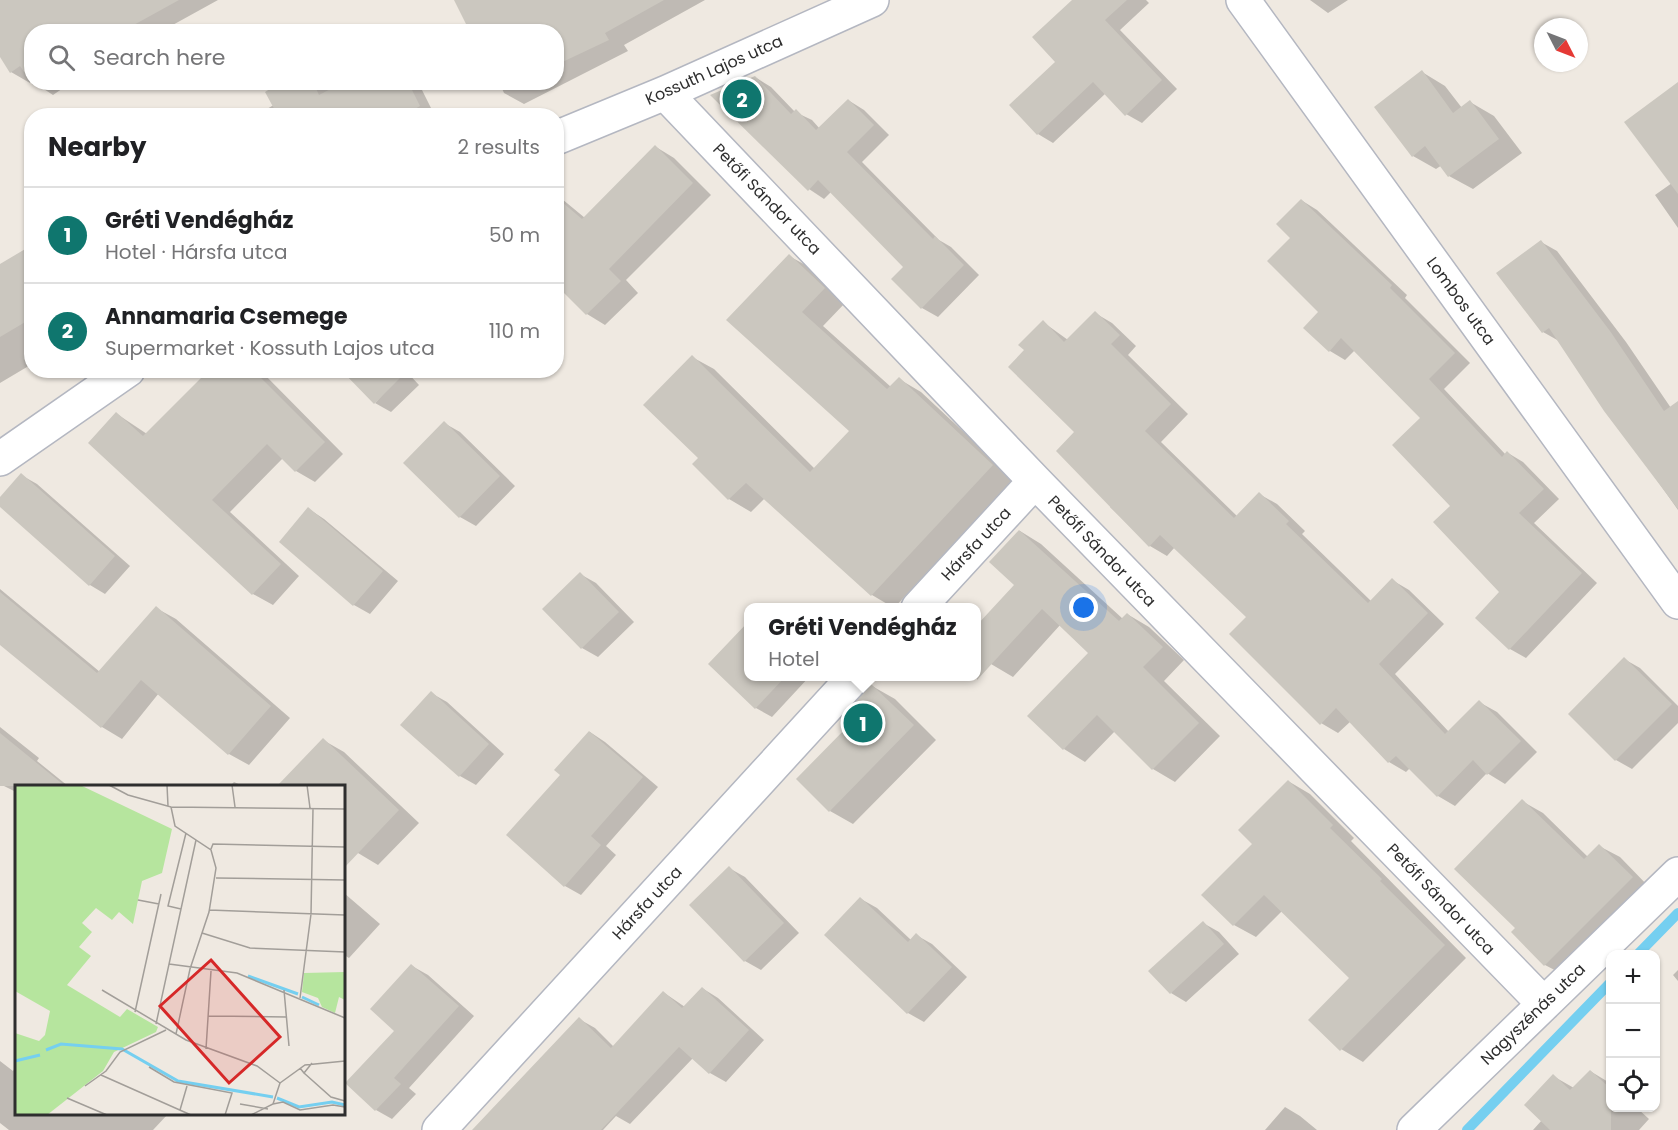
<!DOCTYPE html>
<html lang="en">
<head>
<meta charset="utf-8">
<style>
	:root { --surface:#fff; --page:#f2f2f2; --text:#202124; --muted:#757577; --line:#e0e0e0; --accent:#0f766e }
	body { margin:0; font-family:Poppins,sans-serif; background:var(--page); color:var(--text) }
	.controls { position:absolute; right:18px; bottom:18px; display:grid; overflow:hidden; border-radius:12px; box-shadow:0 2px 4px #0004 }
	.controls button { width:54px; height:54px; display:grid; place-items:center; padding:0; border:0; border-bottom:2px solid var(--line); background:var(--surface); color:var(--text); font:30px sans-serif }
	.compass { position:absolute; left:1534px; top:18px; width:54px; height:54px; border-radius:50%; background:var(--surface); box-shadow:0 2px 4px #0004; rotate:132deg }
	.you { position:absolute; left:1084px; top:608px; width:21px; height:21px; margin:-15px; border:4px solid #fff; border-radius:50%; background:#1a73e8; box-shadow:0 0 0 9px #1a73e833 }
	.badge { display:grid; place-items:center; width:39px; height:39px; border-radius:50%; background:var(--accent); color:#fff; font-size:20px; font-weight:700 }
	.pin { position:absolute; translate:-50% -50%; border:3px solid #fff; box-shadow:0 2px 6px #0006 }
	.popup { position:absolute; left:744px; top:603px; width:237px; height:78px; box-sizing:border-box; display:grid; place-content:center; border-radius:12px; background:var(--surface); filter:drop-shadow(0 2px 4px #0005); font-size:20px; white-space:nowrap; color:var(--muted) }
	.popup b { font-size:22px; color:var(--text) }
	.popup::after { content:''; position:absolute; left:50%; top:100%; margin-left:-12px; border:12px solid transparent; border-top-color:var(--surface) }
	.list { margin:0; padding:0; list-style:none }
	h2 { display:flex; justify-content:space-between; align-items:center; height:78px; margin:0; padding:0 24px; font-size:26px }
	h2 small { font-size:20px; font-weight:400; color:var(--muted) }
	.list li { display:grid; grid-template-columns:39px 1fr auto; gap:18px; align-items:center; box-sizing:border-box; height:96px; padding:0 24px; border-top:2px solid var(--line) }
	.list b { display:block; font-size:22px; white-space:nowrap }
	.list p { margin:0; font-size:20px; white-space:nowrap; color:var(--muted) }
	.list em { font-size:20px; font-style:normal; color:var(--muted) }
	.icon { flex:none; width:33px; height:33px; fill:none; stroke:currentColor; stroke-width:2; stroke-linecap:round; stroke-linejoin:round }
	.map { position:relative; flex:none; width:1678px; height:1130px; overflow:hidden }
	.search { position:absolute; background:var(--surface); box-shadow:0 2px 4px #0004; left:24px; top:24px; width:540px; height:66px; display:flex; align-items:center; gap:15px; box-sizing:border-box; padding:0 21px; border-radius:24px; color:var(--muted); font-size:22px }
	.panel { position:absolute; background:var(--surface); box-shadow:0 2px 4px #0004; left:24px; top:108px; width:540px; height:270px; border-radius:24px }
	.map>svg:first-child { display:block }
</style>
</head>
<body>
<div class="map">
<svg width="1678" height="1130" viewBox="0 0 1678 1130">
	<rect width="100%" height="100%" fill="#efe9e1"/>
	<path fill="#0003" d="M0 0H218L160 32H32L30 83 11 72 0 55Z
		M456 0H705L624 45 628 51 524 104 504 93 499 82H556V32Z
		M1074 0H1146L1149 3 1120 30 1177 89 1142 123 1126 114 1106 93 1053 143 1038 134Z
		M1310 0H1348L1328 13Z
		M1422 72 1445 86 1462 108 1470 102 1494 116 1522 153 1473 189 1449 176 1442 165 1436 169 1413 156Z
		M755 77 771 87 795 112 812 120 820 129 848 100 864 110 889 135 862 162 939 240 951 247 979 275 938 317 922 308 905 267 832 191 824 199 809 189Z
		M33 82H72L53 95Z
		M320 82H418L435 116H255L294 93 297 94Z
		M1678 84V228L1655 195 1672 183Z
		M656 147 674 158 711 195 626 280 638 293 605 325 587 314 556 282V194L585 218Z
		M1301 200 1317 210 1407 295 1405 298 1470 363 1444 389 1506 455 1508 453 1523 462 1559 499 1534 523 1597 583 1526 658 1510 649 1501 592 1452 506 1422 418 1355 350 1345 360 1330 351 1320 312 1292 238Z
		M1541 242 1557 251 1626 342 1671 408 1678 403V510L1559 341 1543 332Z
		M32 246V342L25 346 32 358V364L0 383V265Z
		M789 256 811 268 846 302 823 326 891 387 899 379 921 392 1014 479 894 608 872 595 765 498 751 512 729 499 694 464 700 458 692 357 714 369 815 469 851 431 728 320Z
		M1095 313 1112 323 1136 346 1128 355 1188 414 1161 442 1238 517 1259 494 1277 504 1305 531 1302 534 1371 601 1392 580 1409 590 1444 624 1395 674 1449 732 1479 702 1497 712 1537 752 1505 784 1487 773 1455 806 1438 796 1410 768 1406 772 1389 762 1351 721 1338 733 1321 723 1248 617 1175 547 1167 556 1150 546 1110 507 1113 504 1077 432 1026 350 1043 322 1068 340Z
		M196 370H260L343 454 315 482 296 471 283 458 230 512 299 576 273 605 253 594 117 414 147 434 203 378Z
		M405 370 419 385 391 412 375 403Z
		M508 370H519L515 374Z
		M444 423 460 432 515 486 476 526 460 517Z
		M21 475 37 484 130 566 105 594 90 585 0 505V500Z
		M309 509 324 519 398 581 370 614 354 605 281 542Z
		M1020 531 1041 544 1123 619 1127 614 1149 627 1184 660 1164 681 1220 736 1175 782 1153 769 1115 731 1085 762 1064 749 1090 652 1061 624 1013 677 991 664 977 651V627L1016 585Z
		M580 574 596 583 634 622 598 657 582 648Z
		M0 589 100 672 156 608 176 619 290 718 249 765 229 754 159 693 122 739 102 727 0 642Z
		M749 623V676H810L772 717 756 708 710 664Z
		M1624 659 1640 668 1678 706V723L1632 769 1616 760Z
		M872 686 895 699 936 740 853 824 830 811 853 723Z
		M431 693 447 702 504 754 476 785 460 776Z
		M0 727 39 758 37 761 68 786H16V792L0 784Z
		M590 732 605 742 658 787 606 846 616 855 581 895 565 886 562 775Z
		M323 740 344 752 419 823 378 865 358 853 344 839V786H279Z
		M1288 781 1310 794 1354 838 1351 841 1466 958 1363 1062 1341 1049 1352 978 1282 911 1256 937 1234 925 1254 844Z
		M234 782 243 786H230Z
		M1522 801 1543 813 1588 857 1599 846 1620 857 1652 890 1566 976 1545 965 1517 928Z
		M729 868 745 877 799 933 761 970 745 961Z
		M344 893 380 924 349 958 344 955Z
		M861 899 877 908 911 940 916 935 932 944 967 977 924 1022 908 1013Z
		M1203 923 1219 932 1239 954 1186 1002 1171 993Z
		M412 966 428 975 474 1016 409 1088 416 1094 392 1119 376 1110Z
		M1678 970V981L1673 975Z
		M702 988 718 998 764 1040 726 1082 710 1073 693 1058 630 1124 616 1116 603 1130H484L579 1019 595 1028 614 1047 663 992 685 1007Z
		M0 1061 13 1071 16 1066V1114H168L153 1130H9L0 1123Z
		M1590 1071 1610 1083V1108H1637L1649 1119 1639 1130H1533L1542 1120 1553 1076 1574 1088Z
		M1285 1107 1300 1116 1317 1130H1265Z"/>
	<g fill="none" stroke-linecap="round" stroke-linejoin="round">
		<path stroke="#75cff0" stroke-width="10" d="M1638 954 1678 913
			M1467 1130 1610 983"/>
	</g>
	<path fill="#cbc7bf" d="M0 0H179L121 32H32V82H37L33 85 20 66 10 73 0 57Z
		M454 0H664L605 33 609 40 556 65V32H470Z
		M1072 0H1127L1105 20 1162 80 1125 116 1093 82 1037 135 1009 105 1055 62 1032 37Z
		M1422 70 1453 113 1470 100 1499 139 1448 177 1425 146 1412 157 1374 107Z
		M755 76 791 114 796 109 816 130 848 99 874 125 847 152 933 239 935 236 964 265 921 309 891 279 903 267 818 180 808 191 710 95Z
		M281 82H313L319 95 344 82H408L420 106 403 116H278L265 92Z
		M1678 82V194L1624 122Z
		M655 145 693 183 609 269 621 281 586 315 556 285V197L582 219Z
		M1301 199 1392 285 1390 288 1455 353 1429 379 1502 457 1507 451 1544 489 1519 513 1582 573 1509 650 1475 618 1499 592 1433 522 1450 506 1392 445 1420 418 1341 338 1329 352 1303 328 1318 312 1267 261 1290 238 1276 224Z
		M1541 240 1610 331 1664 411 1678 401V509L1604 411 1549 328 1542 333 1496 273Z
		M32 245V318L0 337V264Z
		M789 254 825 288 802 312 887 389 899 377 993 465 871 596 746 483 728 500 692 464 698 458 643 405 692 355 810 472 849 431 726 320Z
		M1095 311 1120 335 1111 344 1171 404 1145 431 1234 518 1259 492 1289 521 1286 524 1368 603 1392 578 1428 613 1379 664 1445 734 1479 700 1521 741 1487 775 1473 760 1437 797 1396 756 1388 763 1336 708 1320 725 1229 634 1246 617 1160 535 1149 547 1056 451 1074 432 1008 367 1024 350 1018 345 1043 320 1064 342Z
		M209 370H253L325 442 295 472 267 444 212 500 281 564 252 595 88 443 116 412 143 436Z
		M341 370H408L374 404Z
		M444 421 500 476 459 518 403 463Z
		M21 473 115 556 89 586 0 507V497Z
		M308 507 383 571 353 606 279 542Z
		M1019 530 1119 621 1127 613 1163 647 1143 667 1199 723 1152 770 1097 715 1063 750 1027 716 1088 653 1042 609 977 680V625L1014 585 989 562Z
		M580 572 619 612 581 649 542 609Z
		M0 592 97 673 156 606 271 706 228 755 141 680 101 728 0 645Z
		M749 621V676H786L755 709 708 664Z
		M1624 657 1672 704 1615 761 1568 714Z
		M871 684 914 725 829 812 796 779 851 723 843 716Z
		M431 691 489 744 459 777 400 725Z
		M589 731 643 777 591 836 601 845 564 887 506 835 560 775 554 770Z
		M0 733 65 786H0Z
		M323 738 399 810 344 868V786H277Z
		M1288 780 1333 825 1330 828 1382 879 1380 881 1445 945 1340 1051 1308 1020 1349 978 1264 895 1233 926 1201 895 1252 844 1238 830Z
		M1522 799 1584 859 1599 844 1633 877 1544 966 1511 932 1515 928 1454 869Z
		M729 866 784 923 744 962 689 905Z
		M860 897 908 942 916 933 952 967 907 1014 824 935Z
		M1203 921 1224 944 1170 994 1148 971Z
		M411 964 459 1006 394 1078 401 1084 375 1111 345 1083 394 1031 370 1009Z
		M702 987 749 1030 709 1074 679 1047 601 1130H472L579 1017 611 1048 663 991 682 1008Z
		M1590 1070 1611 1089V1130H1550L1524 1105 1553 1074 1570 1090Z"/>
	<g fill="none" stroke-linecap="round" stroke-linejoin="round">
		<defs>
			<path id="minor" d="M1243 0 1678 602
				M665 93 1035 481 1544 1004
				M556 138 665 93 872 0
				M0 459 128 370
				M918 608 1035 481
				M439 1130 855 676
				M1414 1130 1678 874"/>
		</defs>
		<use href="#minor" stroke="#b4b7c1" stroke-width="36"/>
		<use href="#minor" stroke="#fff" stroke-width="33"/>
	</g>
	<g text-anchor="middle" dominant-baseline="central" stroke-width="4.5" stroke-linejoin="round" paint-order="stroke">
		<g font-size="16" fill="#2e2e2e" stroke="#fff">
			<text transform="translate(714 70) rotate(-24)">Kossuth Lajos utca</text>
			<text transform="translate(767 199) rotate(46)">Petőfi Sándor utca</text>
			<text transform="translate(1461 301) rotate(54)">Lombos utca</text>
			<text transform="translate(976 544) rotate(-47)">Hársfa utca</text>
			<text transform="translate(1102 551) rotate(46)">Petőfi Sándor utca</text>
			<text transform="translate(1441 899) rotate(46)">Petőfi Sándor utca</text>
			<text transform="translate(647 903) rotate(-47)">Hársfa utca</text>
			<text transform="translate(1533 1014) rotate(-44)">Nagyszénás utca</text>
		</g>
	</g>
	<g transform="translate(15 785)">
		<rect width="330" height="330" fill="#efe9e1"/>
		<path d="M0 0H65L157 44 147 88 127 96 118 139 104 127 97 135 81 123 67 138 77 147 64 162 76 171 52 200 105 232 112 224 143 242 141 247 99 267 88 286 32 330H0V248L24 256 30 250 35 226 0 206ZM330 187V215L324 212 320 228 307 222 303 213 287 207 289 188Z" fill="#b6e59e"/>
		<path fill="none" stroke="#75cff0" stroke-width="3" d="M233 191 283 209M287 212 304 220M31 265 46 259 107 264 163 296 258 312M0 276 25 270M262 313 284 322 317 317 330 320"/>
		<path fill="none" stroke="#a29e99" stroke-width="1.5" d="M94 0 113 10 156 22 330 24M152 0 153 21M217 0 220 22M292 0 295 23M156 22 160 41 196 65 201 83 194 127 175 184 161 249M196 64 198 59 330 62M201 93 330 95M123 115 144 119M166 124 153 121 171 48M194 125 330 130M187 148 235 163 330 167M154 179 222 188 330 233M87 205 171 255 242 281 265 298M269 205 274 261M285 213 296 129 298 24M120 227 146 109M193 231 271 232M141 239 181 55M191 264 196 186M134 282 159 297 217 308 210 330M285 283 289 288 297 278M289 288 316 312 330 316M86 290 176 330M265 298 290 280 330 276M70 301 91 286 105 267 151 245M52 313 92 330M225 319 253 324M258 319 268 317 285 325 318 320 330 322M165 325 172 301M236 330 258 319 265 298"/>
		<path fill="#d62828" fill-opacity="0.15" stroke="#d62828" stroke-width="3" d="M196 175 265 252 214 298 145 221Z"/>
		<rect width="330" height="330" fill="none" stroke="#2e2e2e" stroke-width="3"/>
	</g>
</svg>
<div class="controls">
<button>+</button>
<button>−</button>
<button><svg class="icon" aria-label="locate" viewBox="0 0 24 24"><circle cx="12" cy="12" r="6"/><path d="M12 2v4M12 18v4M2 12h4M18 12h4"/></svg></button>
</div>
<svg class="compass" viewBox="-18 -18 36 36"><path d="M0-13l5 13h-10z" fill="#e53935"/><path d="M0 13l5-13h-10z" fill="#757577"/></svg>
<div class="you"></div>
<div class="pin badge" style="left:863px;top:723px">1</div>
<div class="popup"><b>Gréti Vendégház</b>Hotel</div>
<div class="pin badge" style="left:742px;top:99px">2</div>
<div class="search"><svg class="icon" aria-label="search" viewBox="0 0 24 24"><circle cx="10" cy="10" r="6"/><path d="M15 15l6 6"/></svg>Search here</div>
<section class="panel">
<h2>Nearby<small>2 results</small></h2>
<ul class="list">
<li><span class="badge">1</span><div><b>Gréti Vendégház</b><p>Hotel · Hársfa utca</p></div><em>50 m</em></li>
<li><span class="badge">2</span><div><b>Annamaria Csemege</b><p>Supermarket · Kossuth Lajos utca</p></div><em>110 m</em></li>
</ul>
</section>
</div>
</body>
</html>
